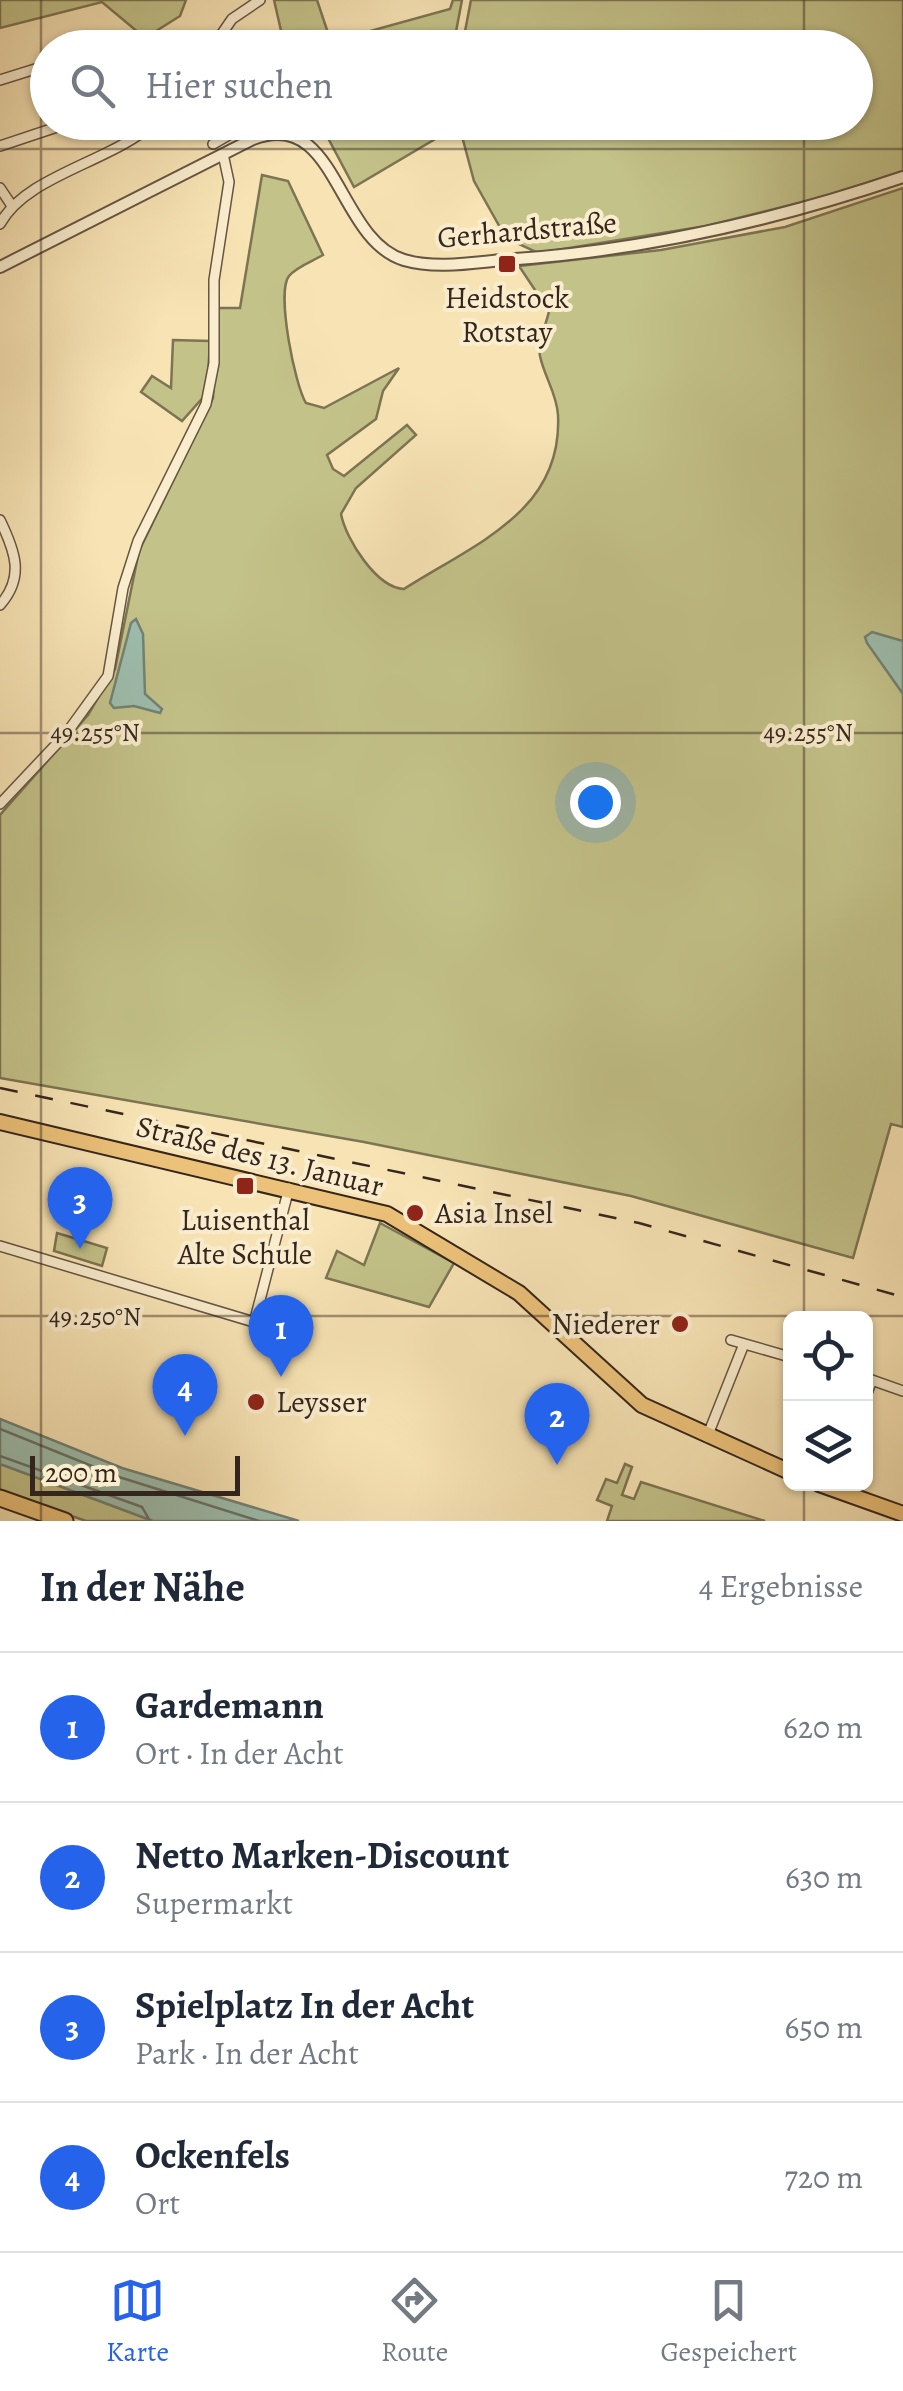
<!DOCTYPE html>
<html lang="de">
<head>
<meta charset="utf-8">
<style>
	:root { --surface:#fff; --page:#f2f2f3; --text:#1f2937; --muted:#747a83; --line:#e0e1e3; --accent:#2563eb }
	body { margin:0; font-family:Alegreya,serif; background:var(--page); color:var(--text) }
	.controls { position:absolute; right:30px; bottom:30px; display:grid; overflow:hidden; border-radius:15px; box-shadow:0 2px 8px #0004 }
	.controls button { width:90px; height:90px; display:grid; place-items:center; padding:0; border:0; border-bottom:2px solid var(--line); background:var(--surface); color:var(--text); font:50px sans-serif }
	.scale { position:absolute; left:30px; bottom:25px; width:210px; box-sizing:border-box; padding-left:10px; border:5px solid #35261d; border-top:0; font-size:28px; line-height:35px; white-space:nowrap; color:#35261d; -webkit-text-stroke:8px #faedce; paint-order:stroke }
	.you { position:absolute; left:595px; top:802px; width:35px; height:35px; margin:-25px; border:8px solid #fff; border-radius:50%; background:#1a73e8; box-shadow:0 0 0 15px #1a73e833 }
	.badge { display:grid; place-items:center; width:65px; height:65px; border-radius:50%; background:var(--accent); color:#fff; font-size:32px; font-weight:700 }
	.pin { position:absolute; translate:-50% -82px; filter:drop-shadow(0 2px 5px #0008) }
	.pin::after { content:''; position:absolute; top:52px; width:35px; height:30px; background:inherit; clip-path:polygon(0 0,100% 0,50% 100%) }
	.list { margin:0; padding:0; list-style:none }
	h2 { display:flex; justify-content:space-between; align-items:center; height:130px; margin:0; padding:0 40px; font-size:42px }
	h2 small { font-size:32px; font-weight:400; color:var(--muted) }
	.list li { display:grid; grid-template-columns:65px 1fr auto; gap:30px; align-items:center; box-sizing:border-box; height:150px; padding:0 40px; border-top:2px solid var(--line) }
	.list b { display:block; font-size:38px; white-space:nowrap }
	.list p { margin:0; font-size:32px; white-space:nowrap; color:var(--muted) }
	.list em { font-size:32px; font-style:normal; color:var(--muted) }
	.icon { flex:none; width:55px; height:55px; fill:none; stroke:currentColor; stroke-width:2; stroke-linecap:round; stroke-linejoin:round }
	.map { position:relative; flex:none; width:903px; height:1521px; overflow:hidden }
	.search { position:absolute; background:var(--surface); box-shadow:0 2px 8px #0004; left:30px; right:30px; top:30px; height:110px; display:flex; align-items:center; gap:25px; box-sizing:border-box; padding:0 35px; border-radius:55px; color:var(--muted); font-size:38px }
	.sheet { height:730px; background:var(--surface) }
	nav { display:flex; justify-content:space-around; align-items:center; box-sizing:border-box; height:140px; border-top:2px solid var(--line); background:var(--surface); font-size:28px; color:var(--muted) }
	nav a { display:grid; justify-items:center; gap:5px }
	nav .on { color:var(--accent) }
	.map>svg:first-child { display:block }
</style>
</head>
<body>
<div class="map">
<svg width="903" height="1521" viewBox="0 0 903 1521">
	<rect width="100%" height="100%" fill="#f7e3b4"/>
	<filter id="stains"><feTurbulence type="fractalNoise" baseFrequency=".002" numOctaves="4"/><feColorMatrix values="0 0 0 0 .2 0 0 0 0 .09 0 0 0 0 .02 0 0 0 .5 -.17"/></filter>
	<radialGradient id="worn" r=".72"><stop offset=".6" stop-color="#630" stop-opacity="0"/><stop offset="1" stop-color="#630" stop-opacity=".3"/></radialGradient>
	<path fill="#c3c289" stroke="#7c7453" stroke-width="2.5" d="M0 0H186L180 16 145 38 102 2 0 28Z
		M274 0H317L328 33 338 40 450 9 453 0H462L455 37 428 47 285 48Z
		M471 0H903V171L827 196 706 226 538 253 506 238 474 181 459 125 354 187 328 138 359 122H856V48L462 47Z
		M262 175 288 181 323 255C313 261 296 267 289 276 276 292 295 386 306 403L324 408 399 368 383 391 376 419 327 455 333 469 344 476 407 425 416 435 356 488 341 514C346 540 377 588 404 589 474 544 563 512 558 415 557 394 544 376 540 356 537 339 546 327 549 311L519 266 661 250 785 227 903 188V1127L891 1124 853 1258 631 1196 364 1142 0 1078V815L88 715 115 669 139 551 213 398 218 308H240Z
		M173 340 210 341 207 393 182 421 141 392 152 376 171 388Z
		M380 1223 454 1263 429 1307 326 1278 337 1251 364 1265Z
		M57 1233 107 1248 102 1266 54 1251Z
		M0 1464 153 1521H86L8 1494 0 1489Z
		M625 1464 632 1467 622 1495 634 1499 641 1482 765 1521H607L612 1506 597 1500 606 1479 617 1483Z"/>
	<path fill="#9dbeae" stroke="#738174" stroke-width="2.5" d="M136 619 143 634 145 694 162 709 160 713 134 706 114 708 110 703 131 623Z
		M872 632 903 641V694L867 643 865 637Z
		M0 1419 122 1468 299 1521H153L0 1464Z"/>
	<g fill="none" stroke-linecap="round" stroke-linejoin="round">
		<path stroke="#697266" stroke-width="2.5" d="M0 1429 119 1477 259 1521
			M0 1456 142 1507 150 1521"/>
		<defs>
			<path id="minor" d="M90 48 101 40
				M212 48 232 19 260 0
				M0 80 48 65
				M213 144 232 133 235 122
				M0 146 72 122
				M0 188 12 206
				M0 224C26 175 112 162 155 122
				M0 520C15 551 25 577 0 605
				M0 804 66 734 108 676 123 588 138 541 206 404 214 363V280L229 182 223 154
				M0 1246 294 1334
				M254 1323 289 1188
				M731 1340 790 1357
				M866 1378 903 1391
				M866 1396 872 1380
				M707 1437 744 1344"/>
			<path id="tertiary" d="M0 267 253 139C337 106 336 239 404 260 435 269 471 263 502 260 639 252 773 221 903 177"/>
			<path id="primary" d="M0 1122 387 1214 519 1293 642 1405 790 1472
				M819 1484 903 1514"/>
			<path id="motorway" d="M0 1498 65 1521"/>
		</defs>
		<use href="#minor" stroke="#665543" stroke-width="12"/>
		<use href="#tertiary" stroke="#665543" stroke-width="14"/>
		<use href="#primary" stroke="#35261d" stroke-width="18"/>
		<use href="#motorway" stroke="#35261d" stroke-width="19"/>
		<use href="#minor" stroke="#faedce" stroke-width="9"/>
		<use href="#tertiary" stroke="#faedce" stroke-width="10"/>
		<use href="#primary" stroke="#ecc27a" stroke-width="14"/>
		<use href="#motorway" stroke="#ecc27a" stroke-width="15"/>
		<path stroke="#35261d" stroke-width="2.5" stroke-dasharray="18 18" stroke-linecap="butt" d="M0 1088 639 1223 903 1297"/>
	</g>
	<path fill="none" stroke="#35261d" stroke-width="2.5" stroke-opacity="0.45" d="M41 0V1521M804 0V48M804 122V1318M0 149H903M0 733H903M0 1316H903M804 1484V1521"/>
	<g fill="#8f2418" stroke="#faedce" stroke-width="4">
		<rect x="497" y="254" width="20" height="20" rx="5"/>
		<rect x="235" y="1176" width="20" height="20" rx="5"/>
		<circle cx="415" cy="1213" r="10"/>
		<circle cx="680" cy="1324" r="10"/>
		<circle cx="256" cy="1402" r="10"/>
	</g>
	<g text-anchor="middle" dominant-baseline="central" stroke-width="8" stroke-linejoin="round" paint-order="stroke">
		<g font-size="30" fill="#35261d" stroke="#faedce">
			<text transform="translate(527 230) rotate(-5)">Gerhardstraße</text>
			<text transform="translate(260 1156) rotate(14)">Straße des 13. Januar</text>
		</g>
		<g font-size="30" fill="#35261d" stroke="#faedce">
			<text x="507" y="298">Heidstock<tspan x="507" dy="34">Rotstay</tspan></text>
			<text x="435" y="1213" text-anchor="start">Asia Insel</text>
			<text x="245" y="1220">Luisenthal<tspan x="245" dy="34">Alte Schule</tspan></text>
			<text x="660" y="1324" text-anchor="end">Niederer</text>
			<text x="276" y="1402" text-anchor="start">Leysser</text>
		</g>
	</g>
	<g font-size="25" text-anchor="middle" fill="#35261d" stroke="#faedce" stroke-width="8" stroke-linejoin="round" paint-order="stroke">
		<text x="95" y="741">49.255°N</text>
		<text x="808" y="741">49.255°N</text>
		<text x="95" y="1325">49.250°N</text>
	</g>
	<rect width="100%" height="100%" filter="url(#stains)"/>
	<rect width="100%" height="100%" fill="url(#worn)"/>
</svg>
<div class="controls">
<button><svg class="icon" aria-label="locate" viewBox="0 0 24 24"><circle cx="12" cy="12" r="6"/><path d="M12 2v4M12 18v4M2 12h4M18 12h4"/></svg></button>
<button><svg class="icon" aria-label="layers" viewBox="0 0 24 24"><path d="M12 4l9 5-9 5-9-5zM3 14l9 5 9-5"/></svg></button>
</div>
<div class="scale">200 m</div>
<div class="you"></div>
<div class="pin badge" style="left:281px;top:1377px">1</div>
<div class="pin badge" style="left:557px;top:1465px">2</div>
<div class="pin badge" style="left:80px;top:1249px">3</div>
<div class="pin badge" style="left:185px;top:1436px">4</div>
<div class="search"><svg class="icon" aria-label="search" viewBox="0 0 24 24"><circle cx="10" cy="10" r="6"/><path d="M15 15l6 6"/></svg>Hier suchen</div>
</div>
<section class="sheet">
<h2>In der Nähe<small>4 Ergebnisse</small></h2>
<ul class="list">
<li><span class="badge">1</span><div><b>Gardemann</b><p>Ort · In der Acht</p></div><em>620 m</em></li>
<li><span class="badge">2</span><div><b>Netto Marken-Discount</b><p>Supermarkt</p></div><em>630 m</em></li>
<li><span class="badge">3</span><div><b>Spielplatz In der Acht</b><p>Park · In der Acht</p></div><em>650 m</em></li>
<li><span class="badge">4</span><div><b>Ockenfels</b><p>Ort</p></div><em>720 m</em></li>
</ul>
</section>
<nav>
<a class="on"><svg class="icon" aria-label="map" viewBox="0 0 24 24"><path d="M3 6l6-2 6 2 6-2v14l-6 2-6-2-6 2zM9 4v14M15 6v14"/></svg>Karte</a>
<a><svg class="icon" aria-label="directions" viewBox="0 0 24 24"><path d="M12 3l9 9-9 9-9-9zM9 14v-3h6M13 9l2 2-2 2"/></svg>Route</a>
<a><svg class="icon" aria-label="saved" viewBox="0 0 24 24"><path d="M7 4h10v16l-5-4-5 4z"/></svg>Gespeichert</a>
</nav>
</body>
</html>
